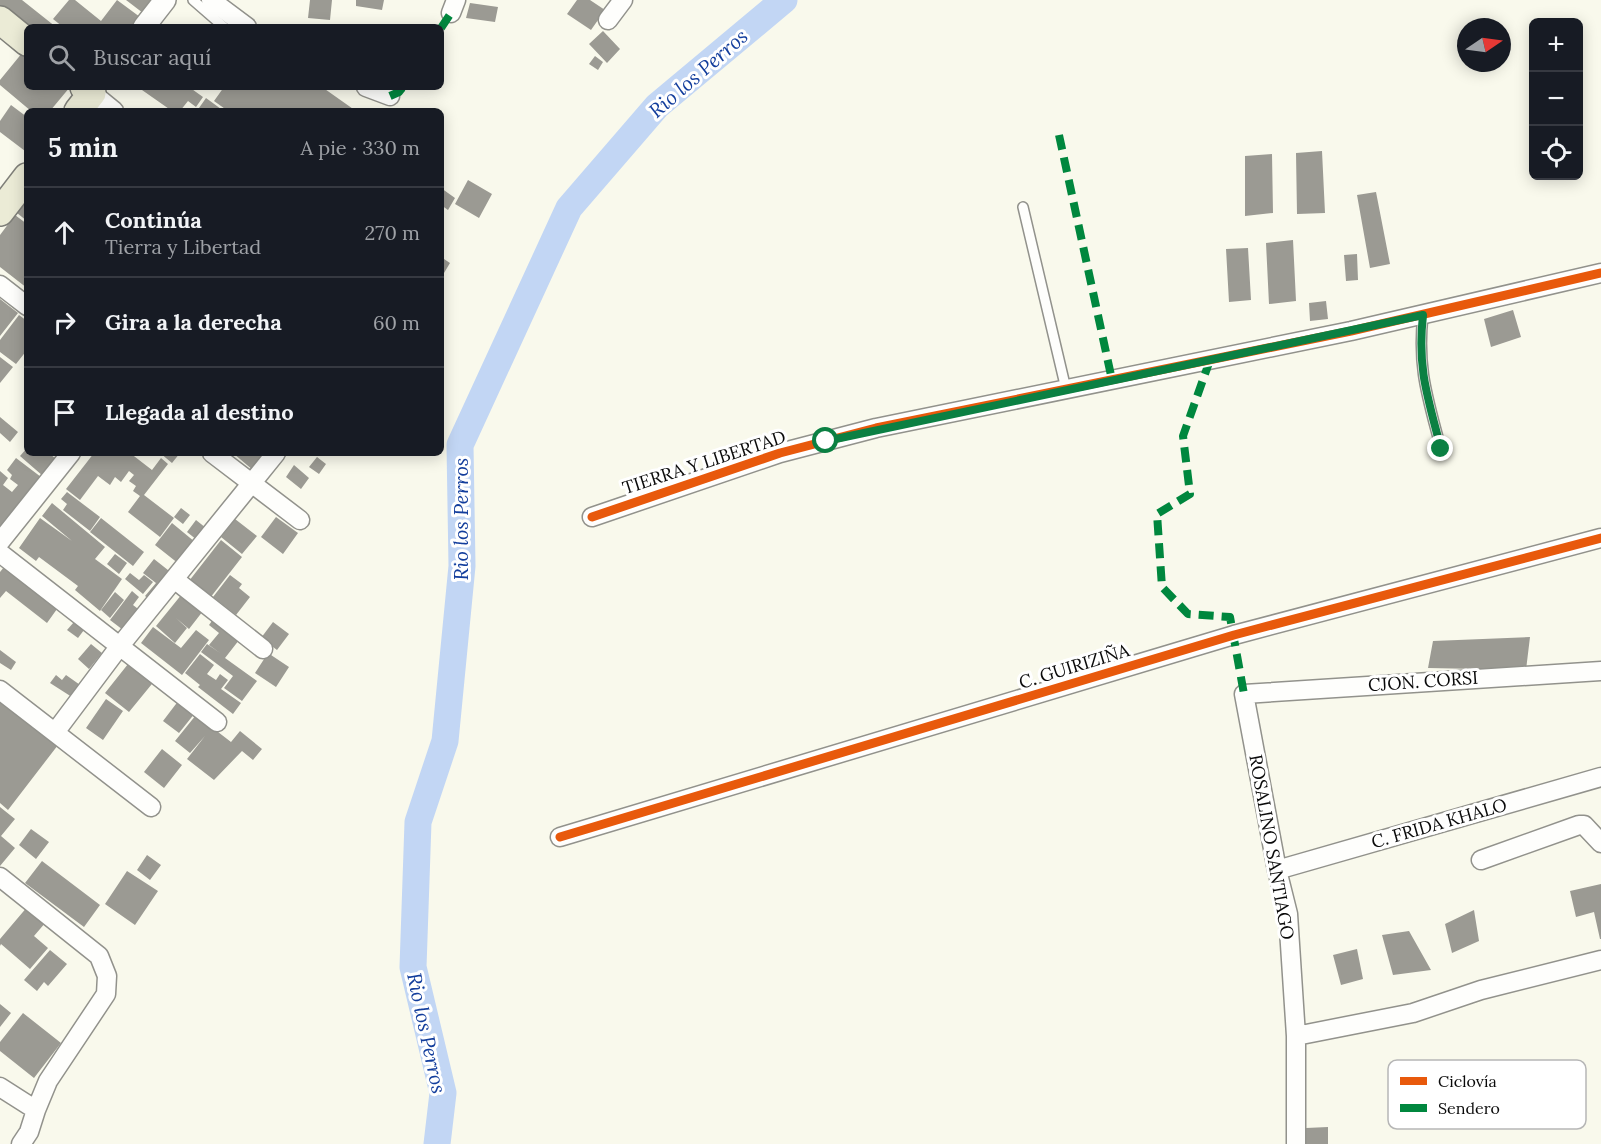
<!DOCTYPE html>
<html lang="es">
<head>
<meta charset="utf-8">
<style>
	:root { --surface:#171b24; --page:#242831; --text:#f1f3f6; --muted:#9ea1a6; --line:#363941 }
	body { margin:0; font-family:Lora,serif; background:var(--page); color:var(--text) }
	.controls { position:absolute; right:18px; top:18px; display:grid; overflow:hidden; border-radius:9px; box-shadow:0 3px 15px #0003 }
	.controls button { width:54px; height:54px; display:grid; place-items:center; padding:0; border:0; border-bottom:2px solid var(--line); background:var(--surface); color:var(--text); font:30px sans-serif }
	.compass { position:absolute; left:1457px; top:18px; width:54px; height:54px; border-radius:50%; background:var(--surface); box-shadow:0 3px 15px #0003; rotate:77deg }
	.stop { position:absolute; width:18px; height:18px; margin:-14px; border:4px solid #0b8043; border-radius:50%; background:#fff }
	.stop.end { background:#0b8043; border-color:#fff; box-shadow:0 2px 6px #0008 }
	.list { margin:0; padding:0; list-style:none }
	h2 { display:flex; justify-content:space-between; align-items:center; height:78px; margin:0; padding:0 24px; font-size:26px }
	h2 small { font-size:20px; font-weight:400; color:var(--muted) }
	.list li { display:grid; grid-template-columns:39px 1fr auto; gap:18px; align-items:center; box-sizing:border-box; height:90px; padding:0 24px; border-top:2px solid var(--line) }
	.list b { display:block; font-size:22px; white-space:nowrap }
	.list p { margin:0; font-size:20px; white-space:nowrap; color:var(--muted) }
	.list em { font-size:20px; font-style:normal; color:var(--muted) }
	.icon { flex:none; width:33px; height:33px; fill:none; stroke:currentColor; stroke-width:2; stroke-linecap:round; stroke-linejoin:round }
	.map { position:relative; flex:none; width:1601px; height:1144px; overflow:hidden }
	.search { position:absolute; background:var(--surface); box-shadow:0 3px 15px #0003; left:24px; top:24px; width:420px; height:66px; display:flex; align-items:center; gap:15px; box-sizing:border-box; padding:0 21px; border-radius:9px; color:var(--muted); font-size:22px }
	.panel { position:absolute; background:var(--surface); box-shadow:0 3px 15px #0003; left:24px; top:108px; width:420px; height:348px; border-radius:9px }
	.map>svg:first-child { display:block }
</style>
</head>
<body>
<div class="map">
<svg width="1601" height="1144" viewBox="0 0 1601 1144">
	<rect width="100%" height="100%" fill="#f9f9ec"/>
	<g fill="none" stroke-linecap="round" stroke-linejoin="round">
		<path stroke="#c2d6f4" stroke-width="27" d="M437 1144 443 1093 413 967 418 822 445 741 462 566 460 445 569 208 657 106 784 0"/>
	</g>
	<path fill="#9b9a93" d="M0 0H22L56 27 27 28 0 7Z
		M69 0H75L101 21 117 0 140 17 132 27H63L53 19Z
		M126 0H153L143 13Z
		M310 0H332L330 20 308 18Z
		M356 0H384L382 10 356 6Z
		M577 0H590L605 10 591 30 567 14Z
		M470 3 498 7 495 22 466 18Z
		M603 31 620 49 607 63 589 44Z
		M27 47V87H70L50 111H31L0 85V80Z
		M595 56 603 62 598 70 589 64Z
		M144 87H189L203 97 196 107 188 101 180 111H172L142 90Z
		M224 87H322L356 111H228L214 101Z
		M206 98 221 109 220 111H203L199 108Z
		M11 105 27 117V148L25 151 0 132V121Z
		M1322 151 1325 213 1297 214 1296 153Z
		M1272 154 1273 213 1245 216V156Z
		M468 180 492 194 479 218 455 204Z
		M441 188 455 198 448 210 441 205Z
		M1376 192 1390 264 1370 268 1357 195Z
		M25 203 27 205V221L17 213Z
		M15 215 27 224V288L0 267V235Z
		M1293 240 1296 301 1269 304 1266 243Z
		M1248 248 1251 300 1229 302 1226 249Z
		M1357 254 1358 280 1346 281 1344 255Z
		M441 257 450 263 441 278Z
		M0 299 18 313 0 336Z
		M1326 301 1328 319 1310 321 1309 303Z
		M1513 310 1521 337 1491 347 1484 319Z
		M19 315 27 321V350L16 364 0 352V340Z
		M0 357 13 367 0 383Z
		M0 417 18 432 10 442 0 433Z
		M27 448V453H49L57 460 43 476 20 456Z
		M94 453H130L152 470 161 458 168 464 144 495 174 518 160 537 128 512 140 496 133 491 136 486 129 481 134 475 129 471 121 482 115 477 110 485 98 476 80 500 66 489Z
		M160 453H180L172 463Z
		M233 453H269L254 471Z
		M317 457 326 464 319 474 309 467Z
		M16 458 41 477 0 531V471L8 478 3 485 12 492 18 485 10 479 12 475 7 470Z
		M294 465 309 478 301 489 286 477Z
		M67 492 100 517 90 531 63 510 67 504 61 499Z
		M52 503 105 547 95 559 122 579 100 611 75 590 78 586 39 557 36 561 19 548 40 518 72 541 42 516Z
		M181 508 190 515 183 524 174 517Z
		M276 517 298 533 283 554 261 537Z
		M101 518 144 552 133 566 90 532Z
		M235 519 257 536 242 554 221 537Z
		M196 520 206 528 197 540 187 532Z
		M172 523 195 542 179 564 155 545Z
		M221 540 242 557 210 598 189 581Z
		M115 554 127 563 119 574 107 564Z
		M154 559 173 574 152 601 145 596 156 583 143 573Z
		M4 567 57 609 47 623 6 591 0 598V572Z
		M130 573 139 580 144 575 153 582 143 594 125 579Z
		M230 575 242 584 239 588 250 597 236 615 213 597Z
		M132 591 139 597 133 605 142 612 127 633 110 620Z
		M115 592 124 600 110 618 101 610Z
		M182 594 203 611 189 629 176 618 187 628 175 643 156 626Z
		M217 614 243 635 225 658 257 681 242 701 224 688 233 676 201 652 207 644 220 653 209 645 219 633 209 625Z
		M74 622 84 630 78 638 67 630Z
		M273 622 289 634 277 650 261 638Z
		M153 627 181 648 196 630 209 640 182 675 141 643Z
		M1530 637 1526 670 1428 668 1433 641Z
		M91 644 102 653 89 669 78 659Z
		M0 650 16 662 11 670 0 663Z
		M268 653 289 667 276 687 255 673Z
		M200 654 214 665 207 674 216 680 220 674 228 680 221 689 241 703 233 714 198 687 200 685 185 673Z
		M132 659 156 679 129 712 105 693Z
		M56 675 62 680 66 675 83 687 75 699 50 683Z
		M0 699 58 745 8 810 0 803Z
		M106 699 123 711 103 740 86 728Z
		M179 700 195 713 179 733 163 721Z
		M196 715 231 742 240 731 262 749 253 760 242 751 214 780 187 759 205 736 190 753 175 741Z
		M162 749 182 765 164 788 144 772Z
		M0 807 15 819 1 836 15 848 0 866Z
		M31 829 49 842 36 859 19 845Z
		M147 855 161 865 150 880 137 870Z
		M42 861 100 905 84 927 25 883Z
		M127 871 158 891 135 925 105 904Z
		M1601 884V939H1600L1594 912 1576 917 1570 891Z
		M28 906 46 922 34 936 48 948 30 969 1 944 0 946V939Z
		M1474 910 1479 941 1452 953 1445 924Z
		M1409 931 1431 970 1393 975 1382 935Z
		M1357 949 1363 979 1341 985 1333 955Z
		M50 950 67 964 48 986 44 982 37 991 24 980Z
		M0 1004 11 1013 0 1027Z
		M23 1013 61 1043 34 1078 0 1051V1042Z
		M1328 1127V1144H1306V1128Z"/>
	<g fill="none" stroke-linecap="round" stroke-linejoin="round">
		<defs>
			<path id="service" d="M193 0 224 27
				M1023 207 1066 389
				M1423 315C1417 369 1428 398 1441 449"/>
			<path id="minor" d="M211 0 247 27
				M451 13 456 0
				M608 20 623 0
				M366 87 390 96
				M92 93 114 111
				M0 285 27 306
				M212 453 300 520
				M592 517 780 453 876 428 1351 331 1601 273
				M0 542 71 453
				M0 553 217 722
				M174 579 263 649
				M0 690 151 807
				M56 731 119 647 276 453
				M560 837 1234 635 1601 538
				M1481 860 1579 825H1584L1601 843
				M1277 870 1601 777
				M0 877 99 956 107 976 106 994 48 1081 36 1110 0 1087
				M1296 1036 1413 1013 1481 990 1601 960
				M21 1144 29 1132 36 1110
				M1296 1144V1036L1288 914 1277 870 1244 694 1601 671"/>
			<path id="tertiary" d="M144 27 165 0"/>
			<path id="primary" d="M0 20 27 42
				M78 111 92 93 84 87
				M0 212 27 177"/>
		</defs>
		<use href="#service" stroke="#92928c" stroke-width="12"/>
		<use href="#minor" stroke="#92928c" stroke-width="21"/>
		<use href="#tertiary" stroke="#92928c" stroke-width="24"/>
		<use href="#primary" stroke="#7f7f79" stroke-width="30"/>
		<use href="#service" stroke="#fefefc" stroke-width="9"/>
		<use href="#minor" stroke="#fefefc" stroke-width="18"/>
		<use href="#tertiary" stroke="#fefefc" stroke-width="21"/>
		<use href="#primary" stroke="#ebebd6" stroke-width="27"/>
		<path stroke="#00873e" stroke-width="8" stroke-dasharray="15 8" stroke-linecap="butt" d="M441 28 451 13
			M390 96 399 92 403 87
			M1059 135 1112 380
			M1210 360 1183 436 1190 494 1157 514 1162 587 1188 614 1230 617 1244 694"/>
		<defs>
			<path id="cycleway" d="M592 517 780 453 876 428 1351 331 1601 273
				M560 837 1234 635 1601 538"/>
		</defs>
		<use href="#cycleway" stroke="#fff" stroke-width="13"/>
		<use href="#cycleway" stroke="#e8590c" stroke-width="9"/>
	</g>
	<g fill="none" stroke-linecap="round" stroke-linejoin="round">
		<path stroke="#0b8043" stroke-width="8" d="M826 441 1423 315C1417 369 1428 398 1441 449"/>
	</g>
	<g text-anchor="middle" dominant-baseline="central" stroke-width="6" stroke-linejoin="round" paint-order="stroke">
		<g font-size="18" fill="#0a0a0a" stroke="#fff">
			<text transform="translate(704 462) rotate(-18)">TIERRA Y LIBERTAD</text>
			<text transform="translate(1074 666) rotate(-17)">C. GUIRIZIÑA</text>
			<text transform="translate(1423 681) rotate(-4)">CJON. CORSI</text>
			<text transform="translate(1439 823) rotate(-16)">C. FRIDA KHALO</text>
			<text transform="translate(1272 847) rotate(80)">ROSALINO SANTIAGO</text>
		</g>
		<g font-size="20" font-style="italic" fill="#123d9c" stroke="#fff">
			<text transform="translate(698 73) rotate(-41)">Rio los Perros</text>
			<text transform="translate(460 519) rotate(-90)">Rio los Perros</text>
			<text transform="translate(427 1033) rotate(78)">Rio los Perros</text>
		</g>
	</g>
	<rect x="1388" y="1060" width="198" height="69" rx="9" fill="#fff" stroke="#b6b6b6" stroke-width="1.5"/>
	<rect x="1400" y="1077" width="27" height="8" fill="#e8590c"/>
	<rect x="1400" y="1104" width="27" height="8" fill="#00873e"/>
	<g font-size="16" fill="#0a0a0a">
		<text x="1438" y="1087">Ciclovía</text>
		<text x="1438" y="1114">Sendero</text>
	</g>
</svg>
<div class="controls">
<button>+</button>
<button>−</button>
<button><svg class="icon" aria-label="locate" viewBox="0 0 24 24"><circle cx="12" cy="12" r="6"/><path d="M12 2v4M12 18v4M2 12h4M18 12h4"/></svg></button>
</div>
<svg class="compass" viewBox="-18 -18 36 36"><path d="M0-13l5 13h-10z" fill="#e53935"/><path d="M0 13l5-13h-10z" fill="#9ea1a6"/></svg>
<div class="stop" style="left:826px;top:441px"></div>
<div class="stop end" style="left:1441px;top:449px"></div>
<div class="search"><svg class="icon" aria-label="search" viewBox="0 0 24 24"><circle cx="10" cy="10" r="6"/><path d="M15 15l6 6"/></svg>Buscar aquí</div>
<section class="panel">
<h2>5 min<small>A pie · 330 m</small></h2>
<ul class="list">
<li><svg class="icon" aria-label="ahead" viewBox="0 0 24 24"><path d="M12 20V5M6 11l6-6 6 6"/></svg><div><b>Continúa</b><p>Tierra y Libertad</p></div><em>270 m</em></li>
<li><svg class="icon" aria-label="right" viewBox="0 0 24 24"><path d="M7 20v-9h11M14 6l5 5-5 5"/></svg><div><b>Gira a la derecha</b></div><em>60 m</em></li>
<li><svg class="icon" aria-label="arrive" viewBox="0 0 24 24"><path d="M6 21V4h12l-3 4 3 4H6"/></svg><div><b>Llegada al destino</b></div></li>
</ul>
</section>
</div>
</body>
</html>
